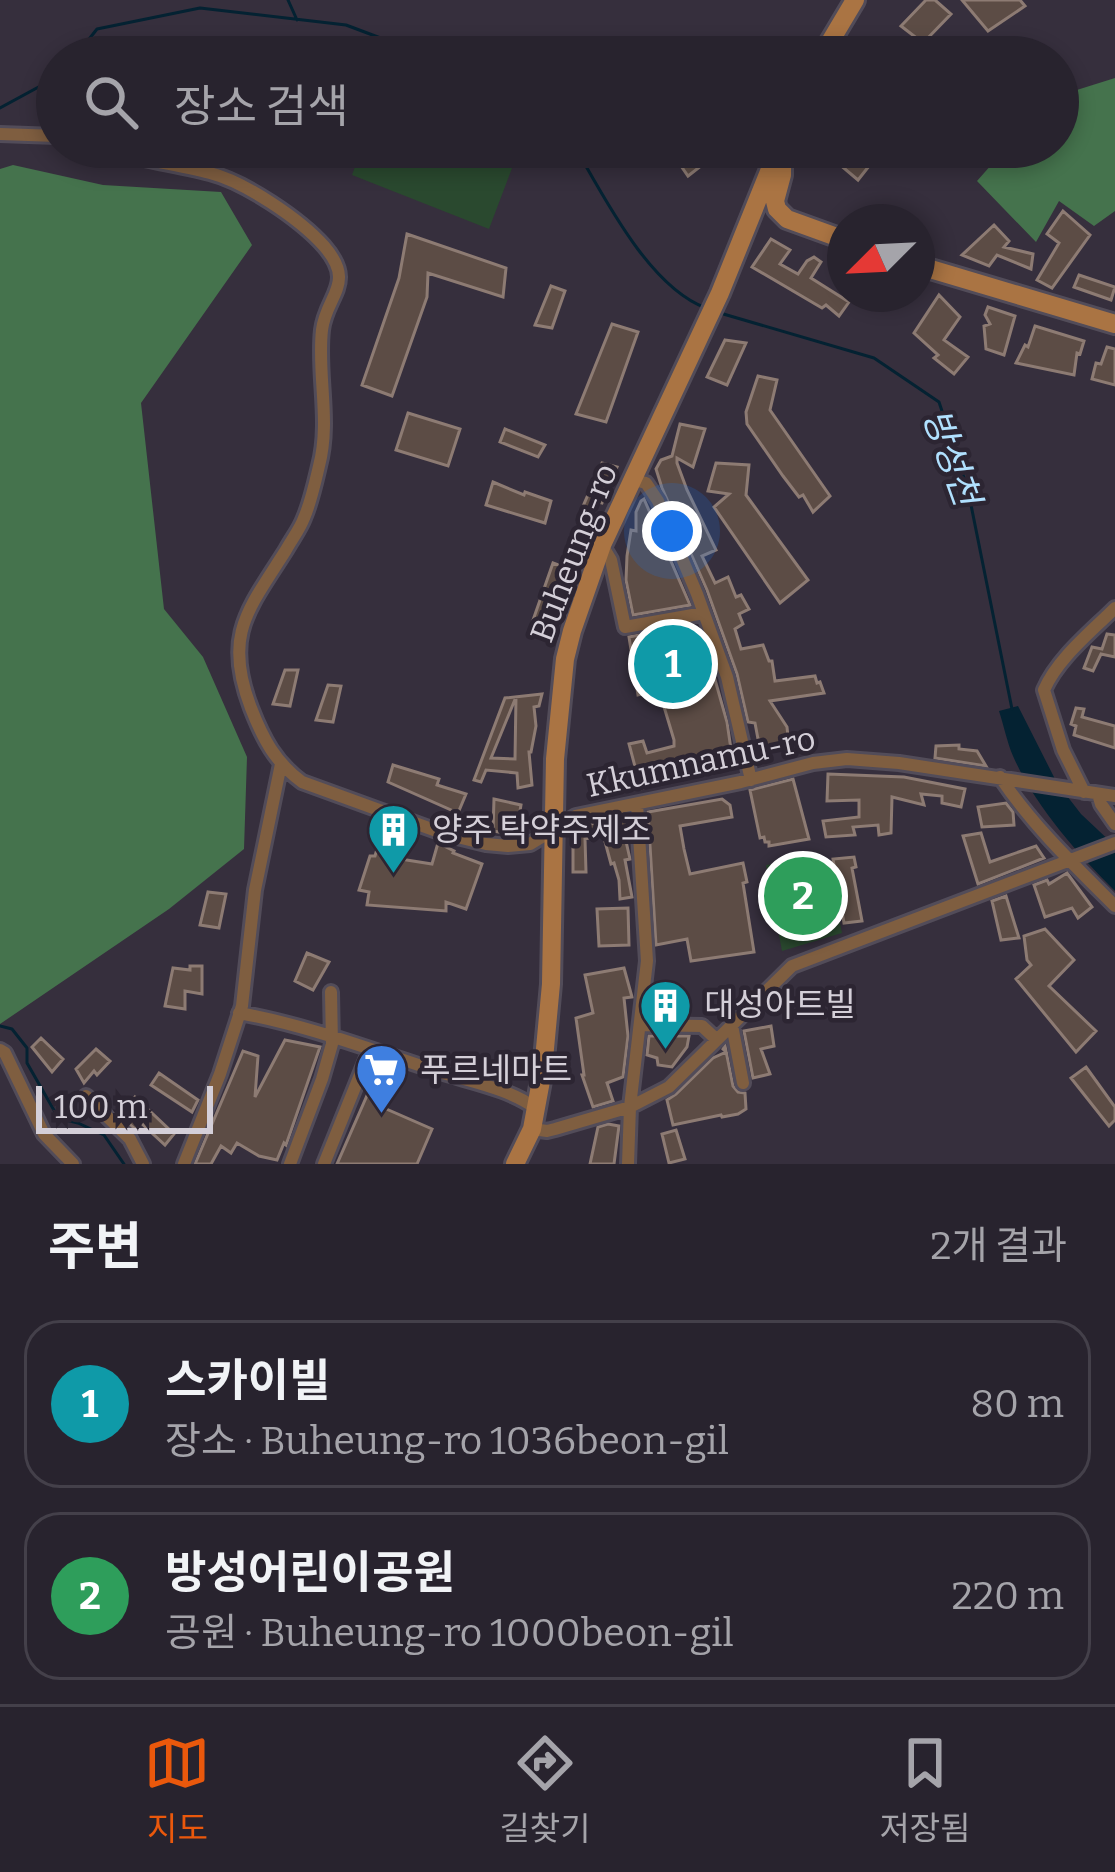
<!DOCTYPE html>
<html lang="ko">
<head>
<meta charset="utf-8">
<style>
	:root { --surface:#28232e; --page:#302b36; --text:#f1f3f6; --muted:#a5a4aa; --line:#44404a; --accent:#ea580c }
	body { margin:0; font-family:Bitter,"Noto Sans KR",serif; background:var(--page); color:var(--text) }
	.compass { position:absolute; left:827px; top:204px; width:108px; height:108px; border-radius:50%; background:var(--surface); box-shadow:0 6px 18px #0003; rotate:246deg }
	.scale { position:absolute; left:36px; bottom:30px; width:177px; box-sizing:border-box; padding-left:12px; border:6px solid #d4cfd8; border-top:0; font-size:33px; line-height:42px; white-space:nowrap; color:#d4cfd8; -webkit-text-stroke:9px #2c2532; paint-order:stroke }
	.you { position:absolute; left:672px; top:531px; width:42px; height:42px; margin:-30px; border:9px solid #fff; border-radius:50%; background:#1a73e8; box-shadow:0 0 0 18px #1a73e833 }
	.badge { display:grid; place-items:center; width:78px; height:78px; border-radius:50%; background:var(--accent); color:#fff; font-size:39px; font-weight:700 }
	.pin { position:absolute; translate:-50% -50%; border:6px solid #fff; box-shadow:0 3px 12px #0006 }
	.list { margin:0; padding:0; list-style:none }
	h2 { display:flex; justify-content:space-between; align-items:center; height:156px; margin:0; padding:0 48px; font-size:51px }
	h2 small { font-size:39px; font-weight:400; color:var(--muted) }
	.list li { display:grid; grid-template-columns:78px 1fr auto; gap:36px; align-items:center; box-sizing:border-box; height:168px; margin:0 24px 24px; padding:0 24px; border:3px solid var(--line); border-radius:36px }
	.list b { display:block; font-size:45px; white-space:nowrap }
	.list p { margin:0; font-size:39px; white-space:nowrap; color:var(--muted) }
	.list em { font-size:39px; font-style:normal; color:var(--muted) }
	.icon { flex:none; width:66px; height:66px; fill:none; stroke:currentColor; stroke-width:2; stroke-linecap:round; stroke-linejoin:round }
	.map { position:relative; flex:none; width:1115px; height:1164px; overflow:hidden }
	.search { position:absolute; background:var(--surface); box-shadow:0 6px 18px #0003; left:36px; right:36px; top:36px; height:132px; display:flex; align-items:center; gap:30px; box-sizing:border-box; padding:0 42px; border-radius:66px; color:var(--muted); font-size:45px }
	.sheet { height:540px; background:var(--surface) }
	nav { display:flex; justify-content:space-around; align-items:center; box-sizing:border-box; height:168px; border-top:3px solid var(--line); background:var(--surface); font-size:33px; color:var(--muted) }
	nav a { display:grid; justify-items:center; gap:6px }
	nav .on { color:var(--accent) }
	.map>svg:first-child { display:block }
</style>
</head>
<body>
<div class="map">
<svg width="1115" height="1164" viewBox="0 0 1115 1164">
	<rect width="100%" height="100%" fill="#362f3d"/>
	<path fill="#2a492f" d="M362 147H520L489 229 352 175Z
		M826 857 842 933 782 951 766 865Z"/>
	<path fill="#45734d" d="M1115 78V211L1094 226 1059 201 1036 242 977 181 1007 147H1058V99L1064 94Z
		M13 165 103 185 221 192 252 245 141 403 164 609 203 657 247 757 244 849 169 909 0 1024V169Z"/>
	<path fill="#042232" d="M1018 706 1057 783 1081 814 1115 846V891C1077 853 1035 806 1013 756 1007 742 1004 726 999 711Z"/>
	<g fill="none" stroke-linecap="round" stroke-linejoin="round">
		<path stroke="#042232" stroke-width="3" d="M288 0 297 20
			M75 57 97 29 200 8 346 25 431 57
			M0 108 57 77
			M575 147C604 197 649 287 706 308
			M720 313 874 358 939 402 968 490 1012 709
			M0 1026 12 1029 27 1048V1063L55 1112 66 1120 78 1123 104 1135 124 1164"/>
	</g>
	<path fill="#5c4c45" stroke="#8d7b73" stroke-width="3" fill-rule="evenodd" d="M926 0H935L951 14 923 43 901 26Z
		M962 0H1020L1025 6 988 31Z
		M668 147H688L701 166 688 176Z
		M851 147H884L858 180 839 164Z
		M1063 211 1090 235 1052 288 1037 280 1059 243 1047 234Z
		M994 225 1009 241 1004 247 1033 254 1031 269 997 255 989 266 962 255Z
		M407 234 506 268 503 297 428 273 427 297 392 396 362 385 399 278Z
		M771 239 790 250 780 264 798 274 807 261 814 257 821 262 811 278 849 302 839 316 826 305 822 308 752 267Z
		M1079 275 1115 287 1111 300 1074 287Z
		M551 286 565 291 552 328 535 325Z
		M939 295 960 317 944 340 968 357 954 374 934 358 938 355 914 333Z
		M988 307 1015 316 1004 355 986 349 984 326 990 324 985 315Z
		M612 324 638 332 606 422 576 414Z
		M1035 326 1084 341 1080 354 1077 353 1074 375 1016 363 1025 345 1028 347Z
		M725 340 746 343 727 385 707 377Z
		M1107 347 1115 349V385L1092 379 1096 363 1101 364Z
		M758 376 777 380 770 410 830 496 813 512 803 495 799 497 783 476 747 424 746 412Z
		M408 413 460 429 448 466 396 450Z
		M680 424 705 429 693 467 677 458V463L687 490 716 550 702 556 715 583 728 577 736 597 741 595 749 609 739 614 743 624 735 629 741 649 763 645 769 661H772L775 681 815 676 817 683 820 682 824 693 770 701 787 727 789 746 768 751 761 748 763 740 758 739 755 723 748 722 737 674 707 590 662 488 656 469 661 460 672 456Z
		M505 429 545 445 538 457 500 442Z
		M602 463 617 467 602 503 598 502 589 534 579 530 584 504Z
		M716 463 749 465 746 495 808 580 780 603 714 507 729 494 708 491Z
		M493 482 524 495 525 492 551 501 545 523 486 505Z
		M644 499 690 605 633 615 626 580 627 556 631 530 636 531V512L641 501Z
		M553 563 572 570 551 629 532 623Z
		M683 627 687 649 694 664 710 662 727 722 733 763 711 768V772L680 779 677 762 652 770 657 783 641 789 629 744 643 741 647 753 674 746V740L659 690 638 695 629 637Z
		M1107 634 1115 635V657L1101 654 1093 671 1084 668 1092 647 1102 649Z
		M285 670H298L290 706 273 704Z
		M328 685 341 686 333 722 316 720Z
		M542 694 539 706 534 707 536 726 531 752H529L532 785 518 788 517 773 486 770 481 782 474 780 505 698ZM516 697 515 759 491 758Z
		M1076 708 1084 709 1082 717 1115 726V748L1074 735 1076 726 1071 724Z
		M959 745V749L977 751 986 766 935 758 936 746Z
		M393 765 439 779 437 785 466 794 458 813 388 782Z
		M828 774 904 777 965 789 961 807 942 803V796L921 794 924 805 892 797 891 833 879 835 878 825 853 827 855 835 826 837 823 821 859 817V800L827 801Z
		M793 779 809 839 769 846V842H765L764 837 760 838 750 790Z
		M494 799 521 805 516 835 493 831Z
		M722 799 730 805 732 817 680 826 684 849 690 874 743 863 747 882 743 883 754 952 691 961 687 939 656 945 648 812Z
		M1006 803 1013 812 1014 825 982 827 978 807Z
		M626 817 628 828H623L630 859 625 860 632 897 620 899 619 880 614 863 611 864 603 834 585 839 586 872H573V832L580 826Z
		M384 825 399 829 394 858 432 864 438 843 454 851 453 853 482 864 466 909 446 902V911L367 905 369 892 359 890 370 856H375Z
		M981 833 990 862 1036 846 1044 858 978 884 963 836Z
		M854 857 856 867 852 868 862 921 844 923 833 859Z
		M1067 873 1092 907 1078 918 1072 908 1045 917 1034 885 1047 880 1049 884Z
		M208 892 226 894 219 928 200 925Z
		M1006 896 1019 938 1001 940 992 901Z
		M628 908 629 945 599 946 597 909Z
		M1045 929 1074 960 1049 986 1096 1031 1076 1052 1016 979 1031 965 1027 960 1024 936Z
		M307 953 329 962 313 990 295 981Z
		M190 966H202V994L185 991V1009L165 1006 173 968 190 970Z
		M624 968 632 997 624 998 628 1036 623 1077 607 1083 613 1101 593 1107 582 1075H584L576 1018 593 1013 585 975Z
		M771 1026 774 1046 761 1049 770 1074 753 1078 744 1031Z
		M649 1036H689L687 1047 672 1067 658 1065 657 1058 647 1055Z
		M41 1038 63 1059 52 1072 32 1047Z
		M285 1040 320 1047 286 1145 284 1143 277 1160 259 1156 237 1143 231 1153 221 1146 211 1164H195L243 1051 258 1056 255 1097Z
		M725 1046 733 1086 738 1092 745 1093 746 1109 738 1114 722 1117 721 1115 673 1125 667 1100 676 1094 713 1058 726 1052 723 1049Z
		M96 1049 110 1061 97 1075 94 1071 84 1083 76 1069Z
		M1086 1067 1115 1107V1120L1109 1126 1071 1078Z
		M159 1073 198 1100 192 1112 151 1085Z
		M369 1091 379 1095 375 1104 432 1129 417 1164H337Z
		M135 1097 174 1134 165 1145 141 1123 135 1129 124 1119 132 1109 129 1106Z
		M608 1124 619 1126 614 1164H590L598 1127Z
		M676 1130 685 1159 669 1163 662 1134Z"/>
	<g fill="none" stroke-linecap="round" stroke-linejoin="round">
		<defs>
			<path id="street" d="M0 134 57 136
				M95 147C133 159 172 163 210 173 245 182 300 219 324 246 357 284 326 295 322 330 317 374 331 421 319 466 315 483 311 502 304 518 300 529 292 539 286 550 248 610 223 635 251 708 263 739 275 762 302 782L445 834 486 844 508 846 530 844 576 816 741 782 813 763 847 759 899 763 1115 796
				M634 480 646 483 658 501 697 594 727 677 751 780
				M602 545 611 560 625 627 704 613
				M1000 777C1033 826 1074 865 1115 906
				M1084 792 1063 750 1044 690C1058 658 1091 632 1115 608
				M1098 794 1101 804 1115 824
				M239 1013C307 1025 374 1051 440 1072 472 1082 510 1089 537 1109
				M640 1025 702 1026 717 1040
				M732 1025 743 1083
				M0 1050 5 1053 44 1134 73 1164
				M86 1096 130 1139 143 1164
				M532 1129 547 1131 555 1129 630 1107 669 1087 792 966 1115 843
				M184 1164 220 1074 242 1006 255 890 281 764
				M290 1164 322 1079 332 1044 331 992
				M324 1164 370 1050
				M628 1164 630 1107 647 961 637 804"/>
			<path id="secondary" d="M821 57 855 0
				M782 153V175L775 201 777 209 787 219 845 240
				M917 265 1115 324
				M515 1164 532 1129 543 1070 551 984 555 759 565 659 572 631 602 545 720 293 779 147"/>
		</defs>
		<use href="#street" stroke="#524c59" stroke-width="18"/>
		<use href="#secondary" stroke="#524c59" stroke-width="24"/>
		<use href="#street" stroke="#7f5e40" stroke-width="12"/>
		<use href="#secondary" stroke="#aa7443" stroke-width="18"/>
	</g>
	<defs>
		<symbol id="building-pin" viewBox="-11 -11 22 30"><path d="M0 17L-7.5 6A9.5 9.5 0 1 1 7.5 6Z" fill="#0f9aa8" stroke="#2c2532"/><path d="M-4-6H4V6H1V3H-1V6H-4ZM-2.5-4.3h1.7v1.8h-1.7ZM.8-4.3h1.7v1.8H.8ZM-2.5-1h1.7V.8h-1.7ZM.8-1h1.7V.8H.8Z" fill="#fff"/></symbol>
		<symbol id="supermarket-pin" viewBox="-11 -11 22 30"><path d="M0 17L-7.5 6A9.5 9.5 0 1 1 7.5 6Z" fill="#3f7fe0" stroke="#2c2532"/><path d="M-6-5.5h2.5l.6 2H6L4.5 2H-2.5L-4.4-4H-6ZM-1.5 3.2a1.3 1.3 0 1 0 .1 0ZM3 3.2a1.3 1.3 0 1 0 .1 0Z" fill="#fff"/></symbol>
	</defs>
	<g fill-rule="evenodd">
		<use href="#building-pin" x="364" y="800" width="59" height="81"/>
		<use href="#building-pin" x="636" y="976" width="59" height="81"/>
		<use href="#supermarket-pin" x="352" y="1040" width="59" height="81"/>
	</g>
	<g text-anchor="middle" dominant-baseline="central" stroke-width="9" stroke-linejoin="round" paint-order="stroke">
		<g font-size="33" fill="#d4cfd8" stroke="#2c2532">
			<text transform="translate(574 553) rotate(-69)">Buheung-ro</text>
			<text transform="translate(701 762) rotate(-12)">Kkumnamu-ro</text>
		</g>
		<g font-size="33" fill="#d4cfd8" stroke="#2c2532" text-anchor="start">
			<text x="432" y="830">양주 탁약주제조</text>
			<text x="704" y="1005">대성아트빌</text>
			<text x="420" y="1070">푸르네마트</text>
		</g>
		<g font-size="36" font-style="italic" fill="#b0e0fe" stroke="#2c2532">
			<text transform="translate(951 457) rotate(70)">방성천</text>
		</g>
	</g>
</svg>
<svg class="compass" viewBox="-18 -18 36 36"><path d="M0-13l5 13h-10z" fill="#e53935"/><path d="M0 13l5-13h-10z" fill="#a5a4aa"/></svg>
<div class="scale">100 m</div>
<div class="you"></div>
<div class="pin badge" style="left:673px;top:664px;background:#0f9aa8">1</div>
<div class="pin badge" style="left:803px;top:896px;background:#2e9e5b">2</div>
<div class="search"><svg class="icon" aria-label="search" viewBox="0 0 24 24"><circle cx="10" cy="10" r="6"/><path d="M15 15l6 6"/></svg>장소 검색</div>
</div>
<section class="sheet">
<h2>주변<small>2개 결과</small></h2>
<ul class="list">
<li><span class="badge" style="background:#0f9aa8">1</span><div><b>스카이빌</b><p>장소 · Buheung-ro 1036beon-gil</p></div><em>80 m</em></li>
<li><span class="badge" style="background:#2e9e5b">2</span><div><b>방성어린이공원</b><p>공원 · Buheung-ro 1000beon-gil</p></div><em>220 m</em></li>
</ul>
</section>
<nav>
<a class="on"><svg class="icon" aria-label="map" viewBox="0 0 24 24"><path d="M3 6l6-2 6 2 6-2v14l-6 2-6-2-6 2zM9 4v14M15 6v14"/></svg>지도</a>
<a><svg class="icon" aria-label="directions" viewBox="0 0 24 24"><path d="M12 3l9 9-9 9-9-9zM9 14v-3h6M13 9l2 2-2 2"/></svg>길찾기</a>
<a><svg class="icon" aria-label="saved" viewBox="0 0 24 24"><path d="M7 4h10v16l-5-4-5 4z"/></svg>저장됨</a>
</nav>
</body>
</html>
